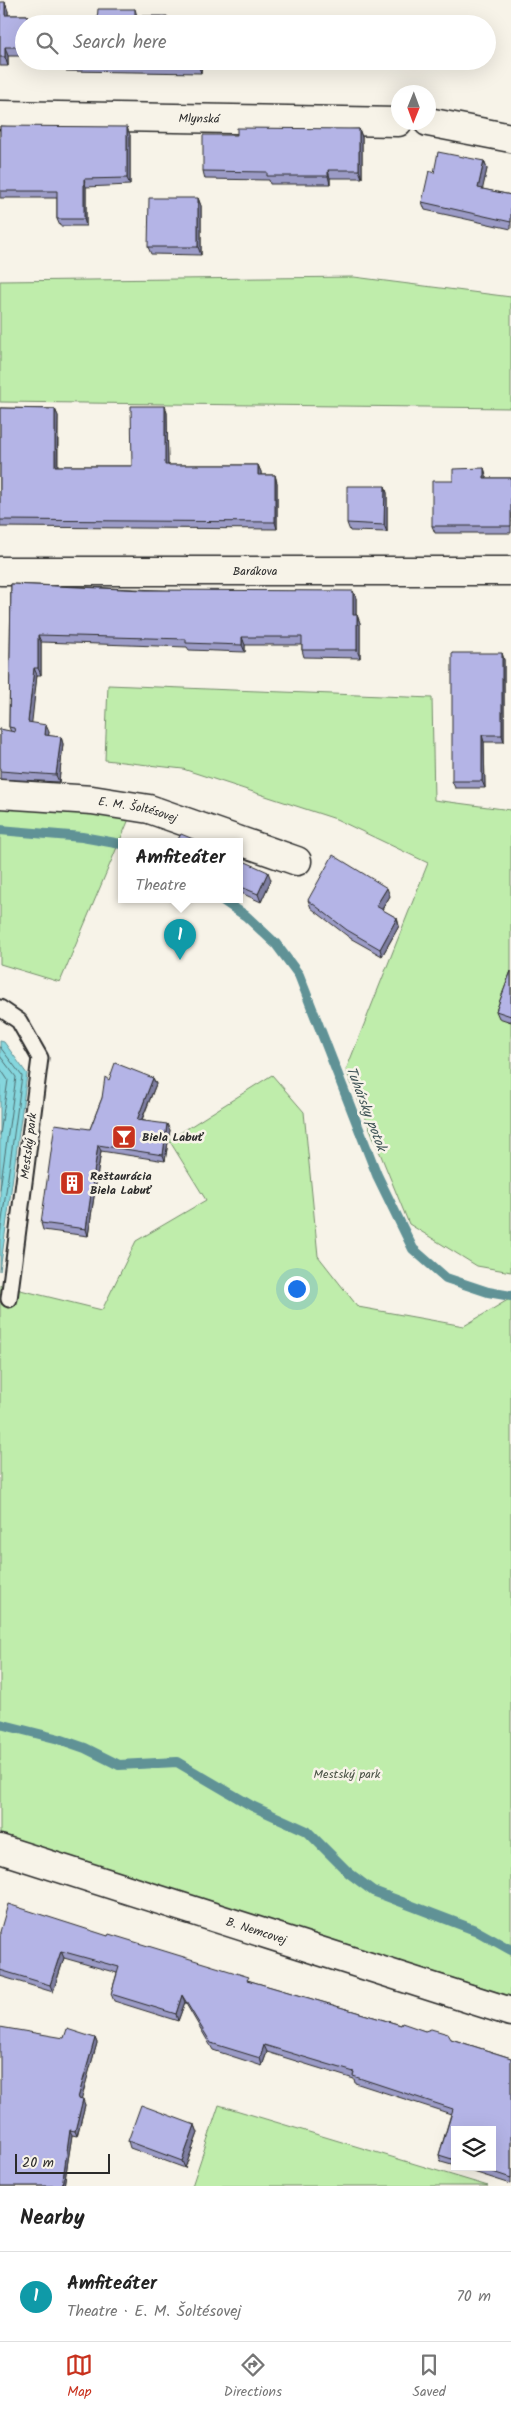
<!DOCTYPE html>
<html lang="en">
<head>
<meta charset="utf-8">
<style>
	:root { --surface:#fff; --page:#f2f2f2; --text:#222; --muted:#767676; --line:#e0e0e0; --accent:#c8321e }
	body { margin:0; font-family:Kalam,sans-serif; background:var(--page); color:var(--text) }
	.controls { position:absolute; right:15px; bottom:15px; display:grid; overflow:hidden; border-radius:0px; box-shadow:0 5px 20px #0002 }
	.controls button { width:45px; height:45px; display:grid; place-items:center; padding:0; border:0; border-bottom:1px solid var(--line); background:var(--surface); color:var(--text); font:25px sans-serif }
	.compass { position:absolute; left:391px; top:85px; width:45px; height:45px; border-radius:50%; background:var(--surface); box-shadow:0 5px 20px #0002; rotate:181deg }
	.scale { position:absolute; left:15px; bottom:12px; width:95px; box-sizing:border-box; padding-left:5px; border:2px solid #2b2b2b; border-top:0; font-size:14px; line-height:18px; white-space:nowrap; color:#2b2b2b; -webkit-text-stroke:4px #f7f3e8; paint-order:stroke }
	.you { position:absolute; left:296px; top:1288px; width:18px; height:18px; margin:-12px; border:4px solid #fff; border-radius:50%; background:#1a73e8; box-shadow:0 0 0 8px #1a73e833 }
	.badge { display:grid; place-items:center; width:32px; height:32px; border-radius:50%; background:var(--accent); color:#fff; font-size:16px; font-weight:700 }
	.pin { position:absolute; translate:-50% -41px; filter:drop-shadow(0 1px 2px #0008) }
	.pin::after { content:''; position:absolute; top:26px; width:18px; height:15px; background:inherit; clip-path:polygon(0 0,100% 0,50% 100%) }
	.popup { position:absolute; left:118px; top:838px; width:125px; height:65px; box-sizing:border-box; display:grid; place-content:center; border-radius:0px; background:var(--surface); filter:drop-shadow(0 1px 4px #0005); font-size:16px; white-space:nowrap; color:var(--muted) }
	.popup b { font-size:19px; color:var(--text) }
	.popup::after { content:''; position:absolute; left:50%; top:100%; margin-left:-10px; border:10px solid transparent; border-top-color:var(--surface) }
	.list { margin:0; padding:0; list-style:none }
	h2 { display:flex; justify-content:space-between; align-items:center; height:65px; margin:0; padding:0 20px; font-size:21px }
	h2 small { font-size:16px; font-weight:400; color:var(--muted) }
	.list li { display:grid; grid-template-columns:32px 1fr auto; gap:15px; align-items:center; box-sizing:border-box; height:90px; padding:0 20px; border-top:1px solid var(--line) }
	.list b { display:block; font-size:19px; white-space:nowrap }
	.list p { margin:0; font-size:16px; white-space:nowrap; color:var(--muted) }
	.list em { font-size:16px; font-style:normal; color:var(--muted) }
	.icon { flex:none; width:28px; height:28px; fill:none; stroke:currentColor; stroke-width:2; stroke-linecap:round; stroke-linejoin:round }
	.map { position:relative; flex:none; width:511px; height:2186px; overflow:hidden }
	.search { position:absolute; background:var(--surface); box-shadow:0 5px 20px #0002; left:15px; right:15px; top:15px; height:55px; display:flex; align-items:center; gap:12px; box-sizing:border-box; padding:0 18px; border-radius:28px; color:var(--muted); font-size:19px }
	.sheet { height:155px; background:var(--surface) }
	nav { display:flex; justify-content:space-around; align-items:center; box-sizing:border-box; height:70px; border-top:1px solid var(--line); background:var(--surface); font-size:14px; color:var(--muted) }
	nav a { display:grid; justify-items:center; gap:2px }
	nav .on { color:var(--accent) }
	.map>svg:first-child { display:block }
</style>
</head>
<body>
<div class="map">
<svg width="511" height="2186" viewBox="0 0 511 2186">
	<rect width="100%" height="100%" fill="#f7f3e8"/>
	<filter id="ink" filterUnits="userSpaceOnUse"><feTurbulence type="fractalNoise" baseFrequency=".02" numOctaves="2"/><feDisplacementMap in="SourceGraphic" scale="10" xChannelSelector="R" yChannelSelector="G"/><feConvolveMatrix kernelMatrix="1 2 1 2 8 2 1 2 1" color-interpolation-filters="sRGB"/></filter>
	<g filter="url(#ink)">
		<path fill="#bfedab" stroke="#758c6b" d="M354 277 511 297V408L0 402V281Z
			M108 685 432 698 434 800 511 810V1272L477 1266 409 1224 346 1070 428 863 336 819 183 769 105 760Z
			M0 803 132 812 60 982 0 964Z
			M272 1075 304 1112 318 1256 358 1307 464 1326 511 1298V1996L0 1837V1285L102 1310 136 1241 206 1200 169 1140Z
			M219 2105 488 2186H192Z"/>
		<path fill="#85d6dd" stroke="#619296" d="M0 1041 4 1042 27 1074 0 1271Z"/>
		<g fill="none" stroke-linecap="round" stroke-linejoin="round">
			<path stroke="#4f6f72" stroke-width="1" d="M0 1047 22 1076 0 1235
				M0 1056 16 1077 0 1189
				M0 1068 8 1080 0 1135"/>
			<path stroke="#619296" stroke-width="10" d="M0 830 82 837 121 844
				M221 899 246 916 276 944 299 975 377 1175 413 1249 446 1278 488 1292 511 1296
				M0 1724 59 1739 85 1748 119 1765 177 1762 252 1806 307 1831 349 1873 373 1891 475 1930 511 1950"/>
			<defs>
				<path id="service" d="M0 1008 19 1021 40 1058 9 1299"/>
				<g id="minor">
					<path id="s1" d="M0 115 398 122"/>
					<path d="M428 122 511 138"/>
					<path id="s2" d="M0 571H511"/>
					<path id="s3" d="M0 794 92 800 149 809 297 861"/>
					<path id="s4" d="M0 1849 511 2012"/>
				</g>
			</defs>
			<use href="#service" stroke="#2b2b2b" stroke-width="19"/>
			<use href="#minor" stroke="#2b2b2b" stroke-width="31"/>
			<use href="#service" stroke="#f7f3e8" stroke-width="15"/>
			<use href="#minor" stroke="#f7f3e8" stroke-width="28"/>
		</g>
		<path fill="#9b9bc6" stroke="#2b2b2b" d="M0 2 8 11V15H27L30 21 97 22 135 9 137 16 170 24H24V56H8V66H0Z
			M202 61 201 73 66 71 62 62Z
			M0 126 130 135V185L86 187V226H60L57 219V198H0Z
			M359 129 362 137V178H330V184H270L269 180 205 179 203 171 237 135Z
			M484 161 487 169 482 189 511 195V229L425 210 422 202 434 173Z
			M198 198 201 206V255L151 254 148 247Z
			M165 406 167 413 168 465H258L261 472V475H275L277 483V529L0 527V408L55 409 58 416V466H132Z
			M484 468 486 475V478H511V533H435L432 526 453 481Z
			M385 486 387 493V532L350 531 347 523Z
			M11 584 356 598V615H357L360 623V658L304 657 302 650V645H245V652L189 650 187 647 41 642V675H37L31 723 49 732 48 736 61 737 63 744 59 782 0 779V729L11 732 9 727Z
			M502 653 504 660V742H484L485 788H455L452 781Z
			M239 859 271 880 261 902 239 892Z
			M390 896 382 910 397 918 399 926 382 956 350 938 311 908 308 900Z
			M511 971V1022L499 1018 496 1011Z
			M153 1078 156 1084 142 1120 170 1130 165 1161 101 1151 88 1236 43 1230 41 1223 90 1129 109 1080Z
			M0 1932 108 1936 250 1981 401 2025 425 2031 451 2039 511 2058V2184L458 2167H492L455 2130V2166L441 2162 439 2155 451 2114 355 2083 354 2079 267 2052 262 2066 213 2050 185 2002 178 2021 114 2001 111 1994 117 1973 64 1958 53 1992 0 1976Z
			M64 2038H95L97 2043 81 2099 85 2105 77 2136 72 2135 64 2186H0Z
			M195 2125 198 2133 185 2168 130 2148 128 2141Z"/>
		<path fill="#7e7ea1" stroke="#2b2b2b" d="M5 2 8 11V23L5 15Z
			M167 16 170 24H167Z
			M5 47 8 56V66L5 57Z
			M198 61H202L201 73 198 64Z
			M127 127 130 135V185L127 178Z
			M359 129 362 137V178L359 170Z
			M484 161 487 169 481 196 478 188Z
			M328 170 330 178V184L328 176Z
			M84 179 86 187V226L84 219Z
			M198 198 201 206V255L198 247Z
			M165 406 167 413 168 472 165 465Z
			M55 409 58 416 57 473 55 466Z
			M258 465 261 472V482L258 475Z
			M484 468 486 475 487 485 484 478Z
			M275 475 277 483V529L275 522Z
			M385 486 387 493V532L384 525Z
			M353 591 356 598V623L353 615Z
			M357 615 360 623V658L357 650Z
			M38 635 41 642V675L38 668Z
			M242 637 245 645V652L242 645Z
			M502 653 504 660V742L502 735Z
			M34 668 37 675 31 730 28 722Z
			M46 725 49 732 48 743 45 735Z
			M482 735 484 742 485 788 482 781Z
			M61 737 63 744 59 782 56 775Z
			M268 872 271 880 261 902 258 894Z
			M387 888 390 896 379 914 376 906Z
			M397 918 399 926 382 956 380 949Z
			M153 1078 156 1084 139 1126 137 1120Z
			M167 1124 170 1130 165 1161 163 1155Z
			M98 1145 101 1151 88 1236 86 1229Z
			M61 1951 64 1958 53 1992 50 1985Z
			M182 1995 185 2002 178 2021 176 2014Z
			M95 2038 97 2043 80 2104 78 2098Z
			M264 2045 267 2052 262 2066 260 2058Z
			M83 2099 85 2105 77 2136 75 2131Z
			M195 2125 198 2133 185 2168 182 2161Z
			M70 2130 72 2135 64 2186H62Z"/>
		<path fill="#b4b4e6" stroke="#2b2b2b" d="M0 2H5V15H27V21L97 22 98 9H135V16H167V24H24V47H5V57H0Z
			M62 61H198V64L62 62Z
			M0 126 127 127V178L84 179V219H57V191H0Z
			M237 128 359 129V170H328V176H267V172L203 171V135H237Z
			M438 152 484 161 478 188 511 195V222L422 202 429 171 434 173Z
			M149 198H198V247H148Z
			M131 406H165V465H258V475H275V522L0 520V408L55 409V466H132Z
			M484 468V478H511V526H432V481H453V469Z
			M347 486H385L384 525 347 523Z
			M11 584 145 590 353 591V615H357V650H302V637H242V645L186 643V639L38 635V668H34L28 722 46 725 45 735 61 737 56 775 0 771V729L15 732 14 728 9 727Z
			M452 653H502V735H482V781H452Z
			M181 834 198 841H177Z
			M333 855 387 888 376 906 397 918 380 949 347 930 308 900Z
			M239 859 268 872 258 894 239 886Z
			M511 971V1016L496 1011Z
			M115 1063 153 1078 137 1120 167 1124 163 1155 98 1145 86 1229 41 1223 55 1124 90 1129 102 1098 105 1077 109 1080Z
			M8 1904 108 1936 109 1934 236 1973 249 1977 247 1980 302 1996 401 2025 402 2023 425 2031 431 2029 448 2034 451 2039 511 2058V2178L478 2167H492V2130H455V2160L439 2155 453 2109 353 2076 354 2072 264 2045 260 2058 211 2043 182 1995 176 2014 111 1994 119 1967 61 1951 50 1985 0 1970V1932Z
			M0 2027 64 2038 67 2029 95 2038 78 2098 83 2099 75 2131 70 2130 62 2186H0Z
			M141 2105 195 2125 182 2161 128 2141Z"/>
	</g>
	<defs>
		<symbol id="bar-square" viewBox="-11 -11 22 22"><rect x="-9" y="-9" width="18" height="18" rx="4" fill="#c8321e" stroke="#f7f3e8"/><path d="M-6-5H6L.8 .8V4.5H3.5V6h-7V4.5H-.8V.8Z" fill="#fff"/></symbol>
		<symbol id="building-square" viewBox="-11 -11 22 22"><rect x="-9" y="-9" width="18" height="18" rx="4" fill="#c8321e" stroke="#f7f3e8"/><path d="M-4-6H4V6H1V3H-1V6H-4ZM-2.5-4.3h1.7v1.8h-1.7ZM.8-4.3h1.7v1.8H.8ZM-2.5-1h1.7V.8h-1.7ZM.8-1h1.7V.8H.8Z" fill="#fff"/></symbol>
	</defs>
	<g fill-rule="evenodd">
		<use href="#bar-square" x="110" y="1123" width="28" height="28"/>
		<use href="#building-square" x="58" y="1169" width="28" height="28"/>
	</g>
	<g text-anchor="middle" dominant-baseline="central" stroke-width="5" stroke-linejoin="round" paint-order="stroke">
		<g font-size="12" fill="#2b2b2b" stroke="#f7f3e8">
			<text stroke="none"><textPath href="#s1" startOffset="199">Mlynská</textPath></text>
			<text stroke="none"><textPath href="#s2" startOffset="255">Barákova</textPath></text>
			<text stroke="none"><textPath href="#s3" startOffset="139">E. M. Šoltésovej</textPath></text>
			<text transform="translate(29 1146) rotate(-83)">Mestský park</text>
			<text stroke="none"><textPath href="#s4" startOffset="269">B. Nemcovej</textPath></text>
		</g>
		<g font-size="12" font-weight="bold" fill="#2b2b2b" stroke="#f7f3e8" text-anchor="start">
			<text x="142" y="1137">Biela Labuť</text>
			<text x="90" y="1176">Reštaurácia<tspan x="90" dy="14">Biela Labuť</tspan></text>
		</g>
		<g font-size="12" fill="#495245" stroke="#f7f3e8">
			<text x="347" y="1774">Mestský park</text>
		</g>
		<g font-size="14" font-style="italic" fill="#425658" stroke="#f7f3e8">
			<text transform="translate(366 1109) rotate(69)">Tuhársky potok</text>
		</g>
	</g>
</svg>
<div class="controls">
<button><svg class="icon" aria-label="layers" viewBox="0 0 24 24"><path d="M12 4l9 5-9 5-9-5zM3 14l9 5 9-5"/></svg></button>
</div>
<svg class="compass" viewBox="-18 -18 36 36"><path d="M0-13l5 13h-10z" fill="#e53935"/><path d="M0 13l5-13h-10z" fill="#767676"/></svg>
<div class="scale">20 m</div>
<div class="you"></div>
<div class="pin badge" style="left:180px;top:960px;background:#0f9aa8">1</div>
<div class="popup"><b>Amfiteáter</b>Theatre</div>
<div class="search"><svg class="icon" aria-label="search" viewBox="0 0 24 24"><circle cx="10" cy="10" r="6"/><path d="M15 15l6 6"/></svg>Search here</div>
</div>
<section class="sheet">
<h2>Nearby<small></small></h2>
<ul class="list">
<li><span class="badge" style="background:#0f9aa8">1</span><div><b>Amfiteáter</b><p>Theatre · E. M. Šoltésovej</p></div><em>70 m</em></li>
</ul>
</section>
<nav>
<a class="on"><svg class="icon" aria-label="map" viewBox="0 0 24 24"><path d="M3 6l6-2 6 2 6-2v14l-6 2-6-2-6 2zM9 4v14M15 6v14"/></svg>Map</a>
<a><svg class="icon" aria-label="directions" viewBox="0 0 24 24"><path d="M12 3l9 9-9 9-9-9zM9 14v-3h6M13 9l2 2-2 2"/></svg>Directions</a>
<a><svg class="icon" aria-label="saved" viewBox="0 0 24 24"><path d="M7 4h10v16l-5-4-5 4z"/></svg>Saved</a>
</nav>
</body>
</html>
